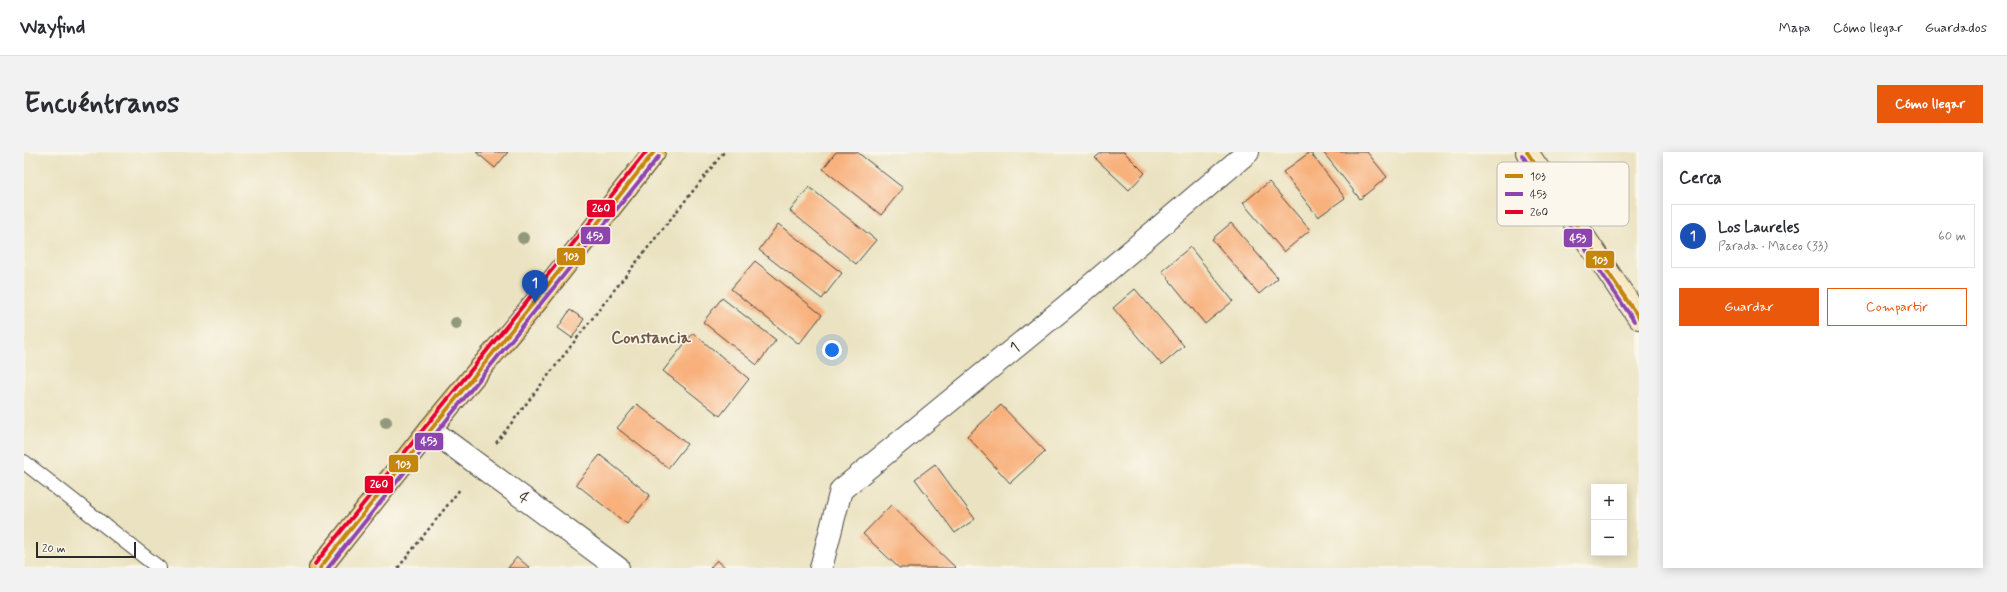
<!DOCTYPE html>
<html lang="es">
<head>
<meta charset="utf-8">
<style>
	:root { --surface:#fff; --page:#f2f2f3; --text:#2b2b33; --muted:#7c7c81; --line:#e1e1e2; --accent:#ea580c }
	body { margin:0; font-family:Mynerve,sans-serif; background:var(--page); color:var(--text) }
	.controls { position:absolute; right:12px; bottom:12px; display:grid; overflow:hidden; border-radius:0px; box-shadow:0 2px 10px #0003 }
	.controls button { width:36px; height:36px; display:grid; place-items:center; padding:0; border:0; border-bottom:1px solid var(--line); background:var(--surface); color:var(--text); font:20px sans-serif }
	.scale { position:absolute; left:12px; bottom:10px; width:100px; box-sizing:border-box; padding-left:4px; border:2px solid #2b2b2b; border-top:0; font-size:11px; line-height:14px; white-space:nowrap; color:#2b2b2b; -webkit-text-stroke:3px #fbf7ec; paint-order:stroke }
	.you { position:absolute; left:808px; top:198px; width:14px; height:14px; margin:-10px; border:3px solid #fff; border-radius:50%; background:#1a73e8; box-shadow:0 0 0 6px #1a73e833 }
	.badge { display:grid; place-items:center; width:26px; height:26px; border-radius:50%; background:var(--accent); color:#fff; font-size:13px; font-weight:700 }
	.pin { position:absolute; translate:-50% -33px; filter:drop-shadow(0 1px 2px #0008) }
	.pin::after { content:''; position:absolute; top:21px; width:14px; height:12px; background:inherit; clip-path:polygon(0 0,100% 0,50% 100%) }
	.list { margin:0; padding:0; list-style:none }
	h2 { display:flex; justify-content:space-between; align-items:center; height:52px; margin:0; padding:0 16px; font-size:17px }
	h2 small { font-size:13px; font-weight:400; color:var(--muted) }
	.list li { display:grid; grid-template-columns:26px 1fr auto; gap:12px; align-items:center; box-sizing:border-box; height:64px; margin:0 8px 8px; padding:0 8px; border:1px solid var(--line); border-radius:0px }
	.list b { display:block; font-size:15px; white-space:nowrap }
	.list p { margin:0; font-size:13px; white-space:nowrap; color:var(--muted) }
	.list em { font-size:13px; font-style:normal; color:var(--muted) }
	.actions { display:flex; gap:8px; padding:12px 16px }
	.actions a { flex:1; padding:9px 0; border:1px solid var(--accent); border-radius:0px; text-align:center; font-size:14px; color:var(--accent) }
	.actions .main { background:var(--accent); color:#fff }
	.map { position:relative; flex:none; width:1615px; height:416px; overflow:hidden; border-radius:0px }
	header { display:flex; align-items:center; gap:24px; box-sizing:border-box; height:56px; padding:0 20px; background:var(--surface); border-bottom:1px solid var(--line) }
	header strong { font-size:19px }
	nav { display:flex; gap:22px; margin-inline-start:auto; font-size:14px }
	.intro { display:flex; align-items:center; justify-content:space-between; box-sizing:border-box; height:96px; padding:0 24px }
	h1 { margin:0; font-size:28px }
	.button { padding:10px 18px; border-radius:0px; background:var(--accent); color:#fff; font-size:14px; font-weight:700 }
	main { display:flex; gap:24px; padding:0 24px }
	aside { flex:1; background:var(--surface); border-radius:0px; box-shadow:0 2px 10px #0003 }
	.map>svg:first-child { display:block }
</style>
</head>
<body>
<header>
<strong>Wayfind</strong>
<nav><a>Mapa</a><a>Cómo llegar</a><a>Guardados</a></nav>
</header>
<div class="intro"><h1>Encuéntranos</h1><a class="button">Cómo llegar</a></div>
<main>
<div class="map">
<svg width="1615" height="416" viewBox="0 0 1615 416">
	<rect width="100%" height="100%" fill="#fbf7ec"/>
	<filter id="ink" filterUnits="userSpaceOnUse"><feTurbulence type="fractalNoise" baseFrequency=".025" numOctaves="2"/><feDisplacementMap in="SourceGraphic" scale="8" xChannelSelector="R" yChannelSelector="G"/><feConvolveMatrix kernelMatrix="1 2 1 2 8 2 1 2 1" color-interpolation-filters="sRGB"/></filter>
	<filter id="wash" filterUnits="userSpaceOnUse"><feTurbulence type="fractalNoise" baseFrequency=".012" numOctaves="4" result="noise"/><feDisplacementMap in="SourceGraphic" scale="16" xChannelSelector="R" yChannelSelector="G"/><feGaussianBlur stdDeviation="0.9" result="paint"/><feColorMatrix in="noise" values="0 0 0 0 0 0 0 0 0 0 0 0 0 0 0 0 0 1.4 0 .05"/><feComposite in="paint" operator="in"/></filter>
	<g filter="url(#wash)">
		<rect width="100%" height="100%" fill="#eae2c0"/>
		<g id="blocks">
			<path fill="#f8b07c" d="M452 0H484L471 16Z
				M812 0H833L879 36 857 63 799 17Z
				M1078 0H1100L1121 21 1105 38 1071 6Z
				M1286 0 1321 46 1294 65 1259 20Z
				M1299 0H1343L1363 25 1336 47Z
				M1245 30 1286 78 1260 100 1219 51Z
				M785 35 852 88 832 112 766 59Z
				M1207 71 1254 126 1235 142 1188 87Z
				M754 72 818 121 798 147 735 98Z
				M1166 95 1209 149 1181 172 1138 119Z
				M731 109 798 163 775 192 707 137Z
				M1111 137 1160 194 1138 213 1089 156Z
				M698 146 752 188 733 213 679 170Z
				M546 158 560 167 548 186 534 176Z
				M669 181 725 227 696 264 639 219Z
				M613 252 663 292 644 316 593 276Z
				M977 253 1021 299 986 331 943 284Z
				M576 303 626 343 603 372 552 332Z
				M911 312 951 367 931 381 891 327Z
				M867 353 932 416H875L839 382Z
				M493 405 506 416H484Z
				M693 408 702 416H686Z"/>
		</g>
	</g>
	<g filter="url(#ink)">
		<use href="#blocks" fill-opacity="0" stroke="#484641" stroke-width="1"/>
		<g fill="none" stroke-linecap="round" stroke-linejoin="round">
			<defs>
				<path id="lane" d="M0 310 135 416"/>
				<path id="street" d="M406 277 594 416
					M797 416 817 338 1041 155 1224 0"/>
				<path id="secondary" d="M1503 0 1615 166"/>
				<path id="primary" d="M296 416 406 277 511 151 630 0"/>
			</defs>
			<use href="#lane" stroke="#484641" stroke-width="16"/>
			<use href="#street" stroke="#484641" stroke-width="24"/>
			<use href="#secondary" stroke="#484641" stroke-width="24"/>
			<use href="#primary" stroke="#484641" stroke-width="24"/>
			<path stroke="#484641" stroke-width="2.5" stroke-dasharray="3 3" stroke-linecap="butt" d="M472 291 591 137 700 0
				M374 416 437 336"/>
			<use href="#lane" stroke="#fff" stroke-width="14"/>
			<use href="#street" stroke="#fff" stroke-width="22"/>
			<use href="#secondary" stroke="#f8e8c3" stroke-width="22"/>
			<use href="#primary" stroke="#eec569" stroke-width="22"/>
			<defs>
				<path id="bus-1" d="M1503 0 1615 166
					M296 416C406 277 520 140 630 0"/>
				<path id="bus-2" d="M1498 3 1610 169
					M304 416C413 278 526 142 635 4"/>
				<path id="bus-3" d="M291 412C401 274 513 138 622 0"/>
			</defs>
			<use href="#bus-1" stroke="#fbf7ec" stroke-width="7"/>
			<use href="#bus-2" stroke="#fbf7ec" stroke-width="7"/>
			<use href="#bus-3" stroke="#fbf7ec" stroke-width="7"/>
			<use href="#bus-1" stroke="#c4870b" stroke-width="4"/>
			<use href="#bus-2" stroke="#8e44ad" stroke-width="4"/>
			<use href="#bus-3" stroke="#e4002b" stroke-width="4"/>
		</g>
		<g fill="#91987c">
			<circle cx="499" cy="86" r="6"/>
			<circle cx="432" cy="171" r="6"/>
			<circle cx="362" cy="270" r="6"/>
		</g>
	</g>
	<g text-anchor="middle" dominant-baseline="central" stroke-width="3" stroke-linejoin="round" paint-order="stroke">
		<g font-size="16" fill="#2b2b2b" stroke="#fbf7ec">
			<text transform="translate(991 196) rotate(-39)">1</text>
			<text transform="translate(500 346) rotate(37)">4</text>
		</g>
		<g font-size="17" font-weight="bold" fill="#735a47" stroke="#fbf7ec">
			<text x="627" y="186">Constancia</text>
		</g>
	</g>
	<rect x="1473" y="10" width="132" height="64" rx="6" fill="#fbf7ec" stroke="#bdbab2" stroke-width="1"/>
	<rect x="1481" y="22" width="18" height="4" fill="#c4870b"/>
	<rect x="1481" y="40" width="18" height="4" fill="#8e44ad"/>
	<rect x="1481" y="58" width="18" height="4" fill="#e4002b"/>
	<g font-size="11" fill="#2b2b2b">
		<text x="1506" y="28">103</text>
		<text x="1506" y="46">453</text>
		<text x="1506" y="64">260</text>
	</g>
	<g stroke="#fbf7ec" stroke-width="1.5">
		<rect x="562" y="47" width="30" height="19" rx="4" fill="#e4002b"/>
		<rect x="556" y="74" width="31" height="19" rx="4" fill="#8e44ad"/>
		<rect x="1539" y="76" width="30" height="20" rx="4" fill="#8e44ad"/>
		<rect x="532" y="95" width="30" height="19" rx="4" fill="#c4870b"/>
		<rect x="1561" y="98" width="30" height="19" rx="4" fill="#c4870b"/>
		<rect x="390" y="280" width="30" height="19" rx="4" fill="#8e44ad"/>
		<rect x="364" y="302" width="31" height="19" rx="4" fill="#c4870b"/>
		<rect x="340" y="323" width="30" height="19" rx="4" fill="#e4002b"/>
	</g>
	<g font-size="11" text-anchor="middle" font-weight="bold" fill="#fff">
		<text x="577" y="60">260</text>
		<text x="571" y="88">453</text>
		<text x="1554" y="90">453</text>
		<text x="547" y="108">103</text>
		<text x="1576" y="112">103</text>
		<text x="405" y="293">453</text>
		<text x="379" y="316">103</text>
		<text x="355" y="336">260</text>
	</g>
</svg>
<div class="controls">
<button>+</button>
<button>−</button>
</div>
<div class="scale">20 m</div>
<div class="you"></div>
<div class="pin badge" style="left:511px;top:151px;background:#1a4fb4">1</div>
</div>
<aside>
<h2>Cerca<small></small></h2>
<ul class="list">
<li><span class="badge" style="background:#1a4fb4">1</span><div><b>Los Laureles</b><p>Parada · Maceo (33)</p></div><em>60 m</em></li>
</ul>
<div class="actions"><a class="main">Guardar</a><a>Compartir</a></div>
</aside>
</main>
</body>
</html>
